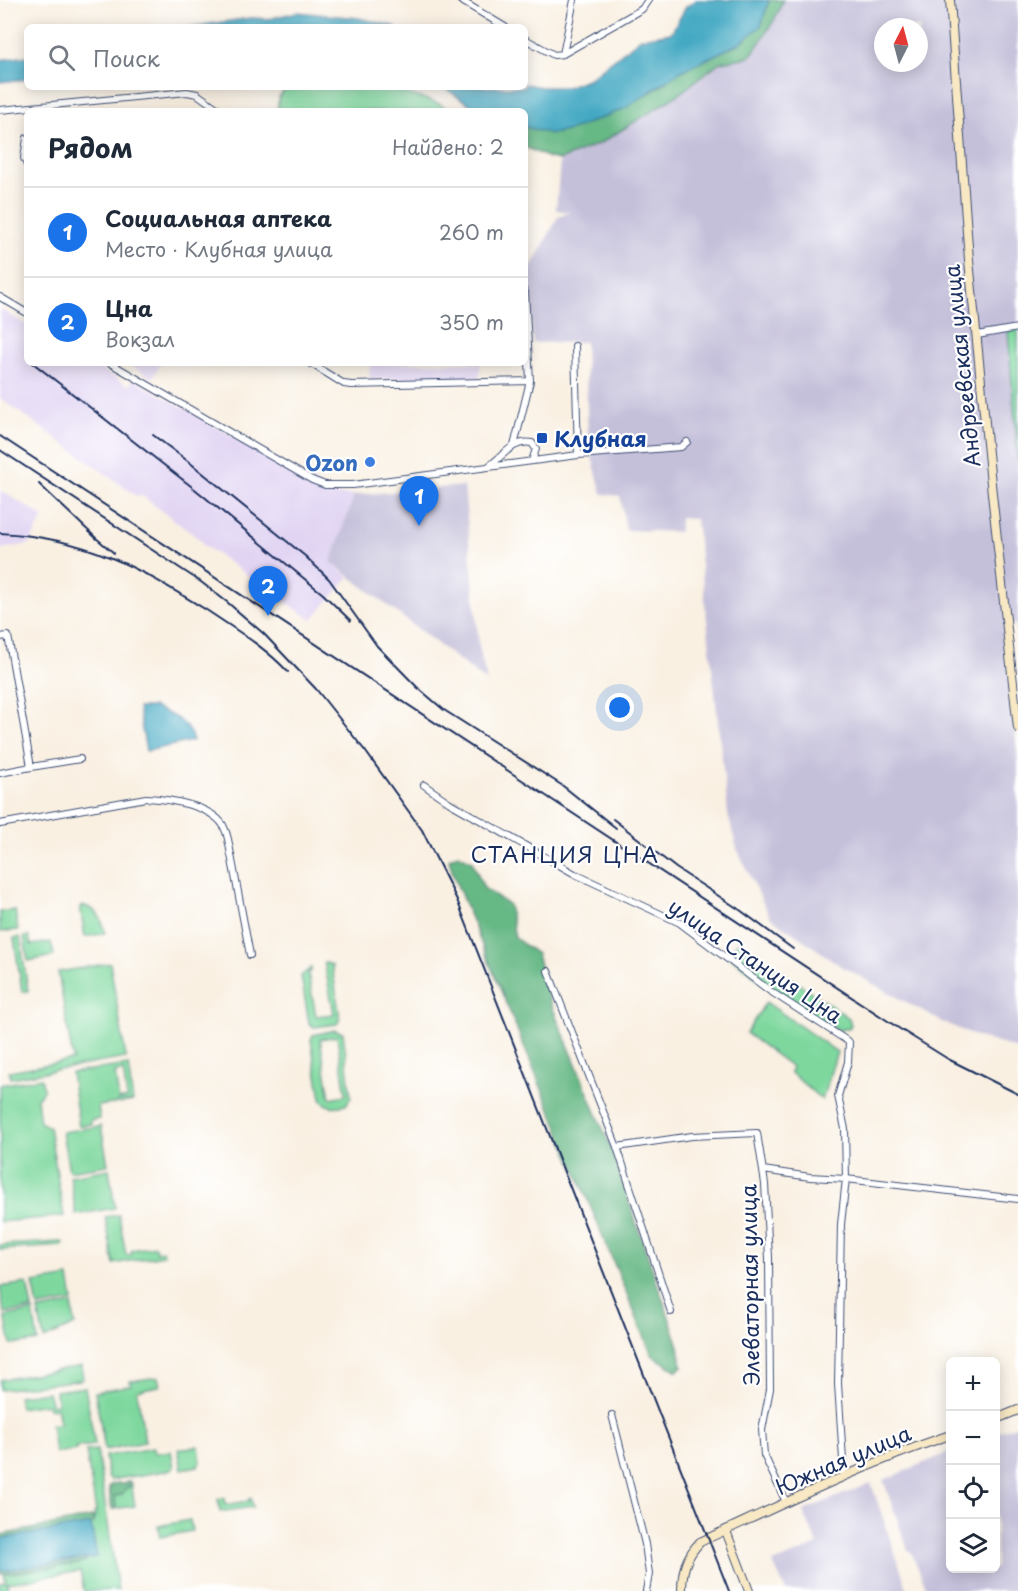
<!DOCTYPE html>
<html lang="ru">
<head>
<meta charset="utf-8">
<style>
	:root { --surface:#fff; --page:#f2f2f3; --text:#1f2937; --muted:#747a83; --line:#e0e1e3; --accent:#1a73e8 }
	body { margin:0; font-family:"Playpen Sans",sans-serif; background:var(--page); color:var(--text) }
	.controls { position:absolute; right:18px; bottom:18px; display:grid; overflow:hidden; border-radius:9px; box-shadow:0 3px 15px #0003 }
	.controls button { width:54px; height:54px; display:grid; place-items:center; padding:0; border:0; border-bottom:2px solid var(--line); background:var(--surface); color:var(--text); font:30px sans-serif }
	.compass { position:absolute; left:874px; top:18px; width:54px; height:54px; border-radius:50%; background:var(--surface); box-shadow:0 3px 15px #0003; rotate:6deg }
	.you { position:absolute; left:620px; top:708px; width:21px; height:21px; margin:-15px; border:4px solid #fff; border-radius:50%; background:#1a73e8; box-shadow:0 0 0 9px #1a73e833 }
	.badge { display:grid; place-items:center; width:39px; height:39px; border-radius:50%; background:var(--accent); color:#fff; font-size:20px; font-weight:700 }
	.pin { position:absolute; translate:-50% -50px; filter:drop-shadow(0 2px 3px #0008) }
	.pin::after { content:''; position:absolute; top:32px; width:21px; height:18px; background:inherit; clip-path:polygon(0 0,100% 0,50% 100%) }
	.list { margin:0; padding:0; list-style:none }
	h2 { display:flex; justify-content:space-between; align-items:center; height:78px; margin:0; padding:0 24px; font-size:26px }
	h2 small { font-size:20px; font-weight:400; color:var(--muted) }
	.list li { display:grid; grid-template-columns:39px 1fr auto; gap:18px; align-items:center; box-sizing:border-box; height:90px; padding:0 24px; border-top:2px solid var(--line) }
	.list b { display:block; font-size:22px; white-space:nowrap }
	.list p { margin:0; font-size:20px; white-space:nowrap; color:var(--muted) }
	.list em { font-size:20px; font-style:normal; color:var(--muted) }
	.icon { flex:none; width:33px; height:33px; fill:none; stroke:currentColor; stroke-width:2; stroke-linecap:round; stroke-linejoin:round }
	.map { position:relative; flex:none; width:1018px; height:1591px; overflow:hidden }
	.search { position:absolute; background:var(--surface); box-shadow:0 3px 15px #0003; left:24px; top:24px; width:504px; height:66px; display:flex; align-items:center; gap:15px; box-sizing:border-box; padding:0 21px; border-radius:9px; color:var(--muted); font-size:22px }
	.panel { position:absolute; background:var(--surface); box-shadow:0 3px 15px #0003; left:24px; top:108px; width:504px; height:258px; border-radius:9px }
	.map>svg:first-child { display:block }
</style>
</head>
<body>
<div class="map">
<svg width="1018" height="1591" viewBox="0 0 1018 1591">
	<rect width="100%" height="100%" fill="#fff"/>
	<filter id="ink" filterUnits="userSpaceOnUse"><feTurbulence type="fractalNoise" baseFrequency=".0167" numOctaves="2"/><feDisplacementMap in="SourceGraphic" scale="12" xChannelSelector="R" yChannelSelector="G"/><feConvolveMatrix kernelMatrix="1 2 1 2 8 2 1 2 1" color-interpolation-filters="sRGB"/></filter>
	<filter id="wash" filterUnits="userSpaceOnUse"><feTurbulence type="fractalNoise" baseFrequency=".008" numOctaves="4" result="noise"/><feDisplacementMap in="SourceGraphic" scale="24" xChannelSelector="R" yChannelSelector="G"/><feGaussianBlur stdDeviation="1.35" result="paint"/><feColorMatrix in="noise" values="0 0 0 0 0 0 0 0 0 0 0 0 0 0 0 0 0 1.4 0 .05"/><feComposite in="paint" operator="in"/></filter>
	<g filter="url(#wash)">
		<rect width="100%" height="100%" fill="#f9f0e2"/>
		<path fill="#e1d4f3" d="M0 309 27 325V363H91L129 386 133 379 336 495H354L331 562 349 577 312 620 201 543 202 541 141 495 138 497 0 398Z
			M127 363H161L152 378Z
			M377 363H480V378L369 379 370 366Z
			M0 490 44 517 29 544 0 549Z"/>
		<path fill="#c5c0da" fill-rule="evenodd" d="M783 0H1018V329L1008 331 1018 461V643L1016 624 1004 626 1018 761V1049L978 1037 942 1022 841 966 770 917 737 849 728 815 696 519 680 518 679 532 626 530 620 496 602 494 588 442 585 342 533 343 528 273 558 217 570 212 556 210 560 160 601 143 678 95 720 62 750 57 761 39 770 28ZM883 27H919V63H883Z
			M464 486 479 646 487 682 331 562 354 495Z
			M1018 1425V1591H928L911 1552 908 1550 883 1480 950 1452V1568H996V1433Z
			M871 1483 908 1591H786L773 1563 818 1545 803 1511Z"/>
		<path fill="#7ed89e" stroke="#4c847e" stroke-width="1.5" fill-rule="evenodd" d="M287 87H387L440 104 451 111H277L279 97Z
			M1018 329V461L1008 331Z
			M85 906C99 911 102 919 105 933L85 937 80 907Z
			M15 910 18 930 0 932V912Z
			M29 936 31 945 51 942 54 956 28 961 24 937Z
			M20 937 28 991 22 992 14 938Z
			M738 942 849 1018 851 1025 848 1029H841L840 1032 779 992 772 990 728 955Z
			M324 962 332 965 340 1019 337 1024 314 1027 309 1023 301 976 311 968V972L308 973 316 1016 334 1014Z
			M110 963 126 1058 11 1078 9 1071 73 1060 58 972Z
			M766 1002 837 1052 822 1100 790 1072 792 1067 746 1033Z
			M335 1030 343 1033 351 1097 346 1105C335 1107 328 1109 321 1099L311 1040 313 1035ZM337 1036 346 1095 330 1098 320 1039Z
			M128 1065 133 1101 98 1106 100 1119 91 1120V1124L79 1126 71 1073ZM123 1071 127 1098 119 1100 115 1073Z
			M41 1078 44 1089 37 1099 40 1122 49 1127 64 1216 0 1222V1085Z
			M101 1126 108 1165 69 1171 62 1132Z
			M109 1169 115 1208 76 1215 70 1176Z
			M119 1215 126 1255 132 1254V1250L155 1246 156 1252 163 1251 164 1255 114 1264 105 1217Z
			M62 1242 64 1244 62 1246 0 1250V1245Z
			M69 1277 73 1301 38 1307 33 1283Z
			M27 1283 32 1309 4 1313 0 1287Z
			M72 1304 75 1325 44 1339 38 1310Z
			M33 1311 38 1341 11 1345 5 1316Z
			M81 1366 83 1378 80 1380 0 1390V1380Z
			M158 1377 160 1386 137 1390 145 1442 105 1450 95 1392 131 1385 130 1381Z
			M85 1387 95 1445 76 1447V1450L55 1453 51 1425 60 1423 57 1408 49 1409 48 1404 20 1408 18 1396 48 1392 52 1405 57 1404 56 1391Z
			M199 1446 201 1462 198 1466 182 1469 178 1449Z
			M153 1448 154 1453 171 1451 174 1467 171 1470 111 1480 108 1477 105 1456Z
			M97 1450 118 1590 84 1591 80 1571 7 1583 8 1591H0V1583L6 1582 4 1574 83 1563 85 1562 83 1559 97 1556 91 1524 93 1523 94 1519 92 1517H95L94 1513 96 1512 86 1451Z
			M131 1482 135 1506 112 1509 109 1489 112 1484Z
			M224 1498 225 1505 249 1501V1499L251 1498 253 1507 220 1512 218 1499Z
			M190 1520 192 1531 160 1537 158 1526Z"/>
		<path fill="#66b885" stroke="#407472" stroke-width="1.5" d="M769 0H783C776 22 762 38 750 57L720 62 678 95 601 143 560 160 549 158 525 147V127L551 134 571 130 653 91 681 71 708 59 761 26Z
			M458 854 472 861 484 888 509 905 515 938 537 954 549 999 608 1141 679 1346 682 1366 677 1371 652 1355 453 875 449 859Z
			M131 1482 132 1486 126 1488 122 1495 115 1496 116 1509H112L109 1489 112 1484Z
			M92 1517 94 1522 91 1524 0 1539V1535Z
			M83 1559 86 1560 83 1563 0 1574V1571Z"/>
		<path fill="#42a8c2" stroke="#2e6c90" stroke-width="1.5" d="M696 0H769L761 26 740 43 681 71 624 109 571 130 551 134 525 127V111H491L483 107 475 108 443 87H525V84L541 87H566L590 78 641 38 671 33 686 7Z
			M297 12 358 18 397 27H188L251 18 268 19Z
			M27 56V79L0 82V60Z
			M153 707C171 715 188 720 193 741L146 751 138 708Z
			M91 1524 97 1557 0 1571V1539Z"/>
	</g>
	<g filter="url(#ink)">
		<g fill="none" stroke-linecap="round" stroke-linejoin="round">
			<defs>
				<path id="street" d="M460 0 505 27
					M525 39 554 55 563 54 642 9 648 0
					M563 54 574 0
					M0 110 187 92 197 94 221 111
					M27 138 24 158 27 165
					M0 297 27 313
					M977 335 1018 328
					M575 346 578 455
					M110 363 312 480 325 485H353L578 455 681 447 687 442
					M310 363 344 384 351 385 530 381
					M514 446 530 381 525 292
					M489 466C503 456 514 439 532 443L536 449 532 461
					M0 637 8 636 31 767 0 773
					M31 767 80 759
					M424 785 450 803 575 874 680 923 770 991 849 1042 848 1062 838 1096 845 1129 846 1179 841 1224 838 1384 844 1475
					M0 824 146 798C168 799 210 805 223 825 225 829 227 834 228 839L250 955
					M548 971 617 1147
					M763 1170 810 1177 846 1179 1018 1199
					M671 1312 617 1147 692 1136 757 1133 765 1184 769 1258 770 1389 762 1430 764 1455 786 1502
					M612 1415 645 1544 649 1574 646 1591"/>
				<path id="secondary" d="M950 0 969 260 992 494 1018 728
					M996 1419 1018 1410
					M726 1531 749 1591
					M682 1591C682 1570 686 1557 700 1542 783 1504 864 1464 950 1435"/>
			</defs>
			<use href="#street" stroke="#3c4c72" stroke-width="8"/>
			<use href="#secondary" stroke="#3c4c72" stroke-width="10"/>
			<use href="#street" stroke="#fff" stroke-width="6"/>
			<use href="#secondary" stroke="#f8e8c3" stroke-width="8"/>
			<path stroke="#1b2f5e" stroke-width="2" d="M33 363 196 490 323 594 351 621
				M153 435 189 462 305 556 329 579 377 646 417 687 444 710 563 786 616 828
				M0 436 900 1029 948 1059 1018 1094
				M0 450 201 582 227 602 264 634 316 689 366 752 422 830 457 900 729 1591
				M39 484 96 538 114 553
				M0 533C87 538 136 566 208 611 236 630 265 647 288 672
				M613 819 676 868 740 910 793 949"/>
		</g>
	</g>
	<rect fill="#1a4fb4" stroke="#fff" stroke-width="2" x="536" y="432" width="12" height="12" rx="3"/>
	<circle fill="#3f7fe0" stroke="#fff" stroke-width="2" cx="370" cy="462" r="6"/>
	<g text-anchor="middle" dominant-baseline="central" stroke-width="4.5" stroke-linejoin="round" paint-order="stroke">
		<g font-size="21" fill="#1b2f5e" stroke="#fff">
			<text transform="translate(961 366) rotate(-96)">Андреевская улица</text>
			<text transform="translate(756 960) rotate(34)">улица Станция Цна</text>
			<text transform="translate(749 1285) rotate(-91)">Элеваторная улица</text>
			<text transform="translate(843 1459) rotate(-23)">Южная улица</text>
		</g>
		<g font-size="21" font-weight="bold" fill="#164399" stroke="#fff" text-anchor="start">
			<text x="554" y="438">Клубная</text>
		</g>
		<g font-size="21" font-weight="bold" fill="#366cbe" stroke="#fff" text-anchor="end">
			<text x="358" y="462">Ozon</text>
		</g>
		<g font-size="22" letter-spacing="1.5" fill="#1b2f5e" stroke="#fff">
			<text x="565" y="853">СТАНЦИЯ ЦНА</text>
		</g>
	</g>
</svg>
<div class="controls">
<button>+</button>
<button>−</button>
<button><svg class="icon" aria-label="locate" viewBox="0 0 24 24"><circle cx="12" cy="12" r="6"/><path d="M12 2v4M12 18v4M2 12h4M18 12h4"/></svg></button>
<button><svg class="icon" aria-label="layers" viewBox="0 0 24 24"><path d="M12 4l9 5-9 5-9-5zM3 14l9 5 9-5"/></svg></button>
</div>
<svg class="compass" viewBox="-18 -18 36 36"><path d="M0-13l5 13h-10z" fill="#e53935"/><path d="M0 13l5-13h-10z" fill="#747a83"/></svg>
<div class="you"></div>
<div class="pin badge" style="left:419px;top:526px">1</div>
<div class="pin badge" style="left:268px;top:616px">2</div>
<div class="search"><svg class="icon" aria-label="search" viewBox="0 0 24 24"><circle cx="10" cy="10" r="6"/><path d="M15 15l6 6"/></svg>Поиск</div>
<section class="panel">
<h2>Рядом<small>Найдено: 2</small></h2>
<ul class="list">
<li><span class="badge">1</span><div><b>Социальная аптека</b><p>Место · Клубная улица</p></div><em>260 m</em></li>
<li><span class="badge">2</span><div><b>Цна</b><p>Вокзал</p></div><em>350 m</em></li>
</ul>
</section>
</div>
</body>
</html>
